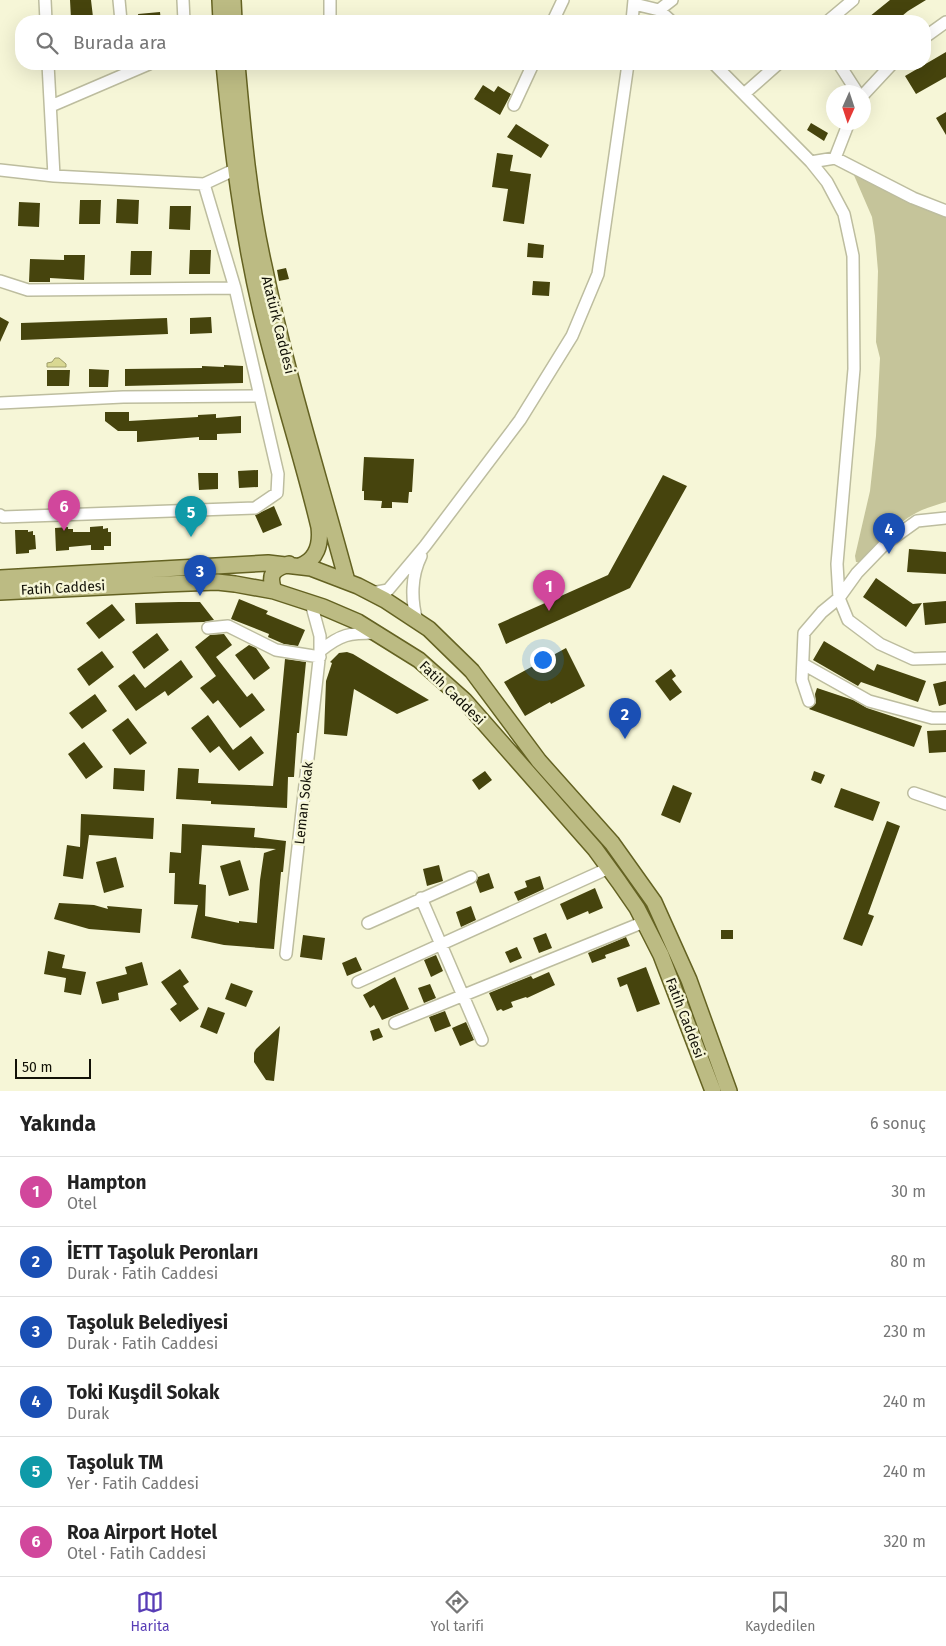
<!DOCTYPE html>
<html lang="tr">
<head>
<meta charset="utf-8">
<style>
	:root { --surface:#fff; --page:#f6f6f6; --text:#222; --muted:#767676; --line:#e0e0e0; --accent:#583db6 }
	body { margin:0; font-family:"Fira Sans",sans-serif; background:var(--page); color:var(--text) }
	.compass { position:absolute; left:826px; top:85px; width:45px; height:45px; border-radius:50%; background:var(--surface); box-shadow:0 5px 20px #0002; rotate:183deg }
	.scale { position:absolute; left:15px; bottom:12px; width:76px; box-sizing:border-box; padding-left:5px; border:2px solid #121107; border-top:0; font-size:14px; line-height:18px; white-space:nowrap; color:#121107; -webkit-text-stroke:4px #f6f6d7; paint-order:stroke }
	.you { position:absolute; left:542px; top:659px; width:18px; height:18px; margin:-12px; border:4px solid #fff; border-radius:50%; background:#1a73e8; box-shadow:0 0 0 8px #1a73e833 }
	.badge { display:grid; place-items:center; width:32px; height:32px; border-radius:50%; background:var(--accent); color:#fff; font-size:16px; font-weight:700 }
	.pin { position:absolute; translate:-50% -41px; filter:drop-shadow(0 1px 2px #0008) }
	.pin::after { content:''; position:absolute; top:26px; width:18px; height:15px; background:inherit; clip-path:polygon(0 0,100% 0,50% 100%) }
	.list { margin:0; padding:0; list-style:none }
	h2 { display:flex; justify-content:space-between; align-items:center; height:65px; margin:0; padding:0 20px; font-size:21px }
	h2 small { font-size:16px; font-weight:400; color:var(--muted) }
	.list li { display:grid; grid-template-columns:32px 1fr auto; gap:15px; align-items:center; box-sizing:border-box; height:70px; padding:0 20px; border-top:1px solid var(--line) }
	.list b { display:block; font-size:19px; white-space:nowrap }
	.list p { margin:0; font-size:16px; white-space:nowrap; color:var(--muted) }
	.list em { font-size:16px; font-style:normal; color:var(--muted) }
	.icon { flex:none; width:28px; height:28px; fill:none; stroke:currentColor; stroke-width:2; stroke-linecap:round; stroke-linejoin:round }
	.map { position:relative; flex:none; width:946px; height:1091px; overflow:hidden }
	.search { position:absolute; background:var(--surface); box-shadow:0 5px 20px #0002; left:15px; right:15px; top:15px; height:55px; display:flex; align-items:center; gap:12px; box-sizing:border-box; padding:0 18px; border-radius:20px; color:var(--muted); font-size:19px }
	.sheet { height:485px; background:var(--surface) }
	nav { display:flex; justify-content:space-around; align-items:center; box-sizing:border-box; height:70px; border-top:1px solid var(--line); background:var(--surface); font-size:14px; color:var(--muted) }
	nav a { display:grid; justify-items:center; gap:2px }
	nav .on { color:var(--accent) }
	.map>svg:first-child { display:block }
</style>
</head>
<body>
<div class="map">
<svg width="946" height="1091" viewBox="0 0 946 1091">
	<rect width="100%" height="100%" fill="#f6f6d7"/>
	<path fill="#c5c49a" d="M853 173 946 213V502C936 505 925 508 916 513 894 525 877 545 859 562H856L855 556 870 491 876 436 880 358 876 342 878 271 875 236 872 217Z"/>
	<path fill="#d9d892" stroke="#9d9c68" d="M55 358H59L66 364V367H47V363L52 362Z"/>
	<path fill="#46440d" fill-rule="evenodd" d="M70 0H91L93 17 71 19Z
		M890 0H926L908 11 896 21H864Z
		M160 12 161 21H139L138 14Z
		M946 52V77L916 94 905 76Z
		M483 85 494 92 498 86 511 94 500 115 474 99Z
		M946 112V135L936 118Z
		M811 123 828 133 824 141 807 130Z
		M516 124 549 145 541 158 507 137Z
		M497 153 513 155 510 171 531 174 524 224 503 221 508 189 492 187Z
		M117 199 139 200 138 224 116 223Z
		M80 200H101L100 224H79Z
		M19 202 40 203 39 227 18 226Z
		M170 206H191L190 230 169 229Z
		M528 243 544 245 543 258 527 257Z
		M190 250H211L210 274H189Z
		M131 251H152L151 275H130Z
		M64 255H85L84 280 50 278V282H29L30 259 64 260Z
		M286 268 289 279 279 281 277 270Z
		M533 281 550 282 549 296 532 295Z
		M0 317 9 322 0 342Z
		M211 317 212 333 190 334V318Z
		M167 318 168 334 21 340V323Z
		M224 365 243 366V383L125 386V369L202 368V366L224 367Z
		M89 369 109 370 108 387H89Z
		M47 370H70L69 386H47Z
		M105 412H129V421L198 417V415L216 414V418L241 416V433L217 434V440H199V437L137 442V431H118L105 421Z
		M364 457 414 459 412 492H409L408 503 392 502V508H381L382 501 364 500V491H362Z
		M258 470V487L239 488 238 471Z
		M198 473H218V489L199 490Z
		M663 475 687 486 630 588 506 644 498 624 608 575Z
		M274 506 282 525 263 533 255 515Z
		M103 526V529L108 528V532H111V546H104V550H91V545L69 547V550L56 551 55 528 68 527V529H73V532H90V527Z
		M15 530H28V532L33 531V535H35L36 549 29 550V553L16 554Z
		M909 549 946 552V574L907 572Z
		M876 578 913 604 922 603 906 627 863 597Z
		M239 599 268 611 266 614 305 630 298 646 284 644 268 637 269 634 231 619Z
		M946 601V623L925 625 923 603Z
		M179 602H200L214 620 204 622 136 624 135 603Z
		M112 604 125 620 99 639 86 623Z
		M157 633 169 650 144 669 132 652Z
		M224 634 232 645 216 657 247 697 252 693 265 710 240 728 218 700 213 704 200 688 216 676 195 647 210 635Z
		M824 641 874 671 877 664 926 681 918 702 861 682 858 686 813 660Z
		M249 645 256 648 270 668 254 680 235 655Z
		M566 648 585 686 551 704 550 702 525 716 504 682Z
		M102 651 114 667 89 686 77 669Z
		M347 652 353 654 429 700 397 714 354 689 347 736 324 734 326 681 332 663 330 662 339 653Z
		M285 659 306 662 299 733H297L294 777H288L287 808 211 804V801L176 799 178 768 199 769 198 783 273 786Z
		M181 660 193 677 168 696 165 691 136 711 118 686 134 674 145 688Z
		M671 669 676 676 672 679 682 692 670 701 655 681Z
		M946 681V704L939 706 933 684Z
		M817 688 853 700 867 708 922 726 914 747 809 709 816 703 815 694Z
		M95 694 107 711 82 729 69 713Z
		M208 715 233 750 251 736 264 753 239 771 219 746 210 753 191 728Z
		M128 718 147 743 130 755 112 730Z
		M946 730V752L929 753 927 731Z
		M84 742 103 767 86 779 68 754Z
		M114 768 145 770 144 791 113 789Z
		M485 771 492 780 479 790 472 780Z
		M814 771 825 775 821 784 811 780Z
		M673 785 692 793 680 823 661 815Z
		M841 788 880 802 873 821 834 807Z
		M81 814 154 818 153 839 89 835 83 879 63 876 67 845 80 847Z
		M887 821 900 826 868 914 874 916 862 946 843 939Z
		M182 824 255 828 254 837 286 841 283 872H281L274 949 224 945 191 938 198 905 174 904 175 873H169L170 852 181 853ZM202 845 276 849 264 853 260 880 257 923 239 921V923L205 916 206 885 199 884Z
		M116 857 124 887 104 893 96 862Z
		M240 860 249 890 229 896 220 866Z
		M439 865 443 881 427 886 423 869Z
		M489 873 494 888 480 893 476 882 478 877Z
		M540 876 544 889 518 901 514 892 527 887 525 881Z
		M595 888 603 908 589 914 588 911 567 920 560 904Z
		M59 903 94 905 108 909 107 906 142 909 140 933 89 929 54 919Z
		M471 906 476 920 461 927 456 912Z
		M721 930H733V939H721Z
		M546 933 552 948 539 953 533 938Z
		M303 935 325 938 322 960 300 957Z
		M626 937 630 946 605 955 606 958 592 963 588 953Z
		M517 947 522 958 510 963 505 952Z
		M48 951 65 955 62 968 86 972 81 995 64 992 66 978 44 974Z
		M436 955 443 971 431 977 424 960Z
		M356 957 362 970 347 976 342 963Z
		M142 962 148 985 118 993 119 1000 102 1004 96 982 127 974 125 967Z
		M646 967 660 1004 637 1012 627 984 620 987 617 978Z
		M180 969 189 982 183 986 199 1009 180 1022 170 1009 177 1004 161 982Z
		M549 972 555 985 527 998 526 997 511 1002 513 1007 503 1011 501 1009 497 1011 489 993 531 976 533 979Z
		M395 977 409 1009 382 1020 374 1005 370 1008 363 995Z
		M231 983 253 991 246 1007 225 999Z
		M430 984 436 998 424 1003 418 988Z
		M208 1007 225 1013 217 1034 200 1027Z
		M445 1011 451 1026 435 1032 429 1017Z
		M466 1022 474 1040 460 1046 452 1028Z
		M280 1026 274 1081 266 1080 254 1062V1053L256 1049Z
		M379 1028 383 1037 373 1041 370 1031Z"/>
	<g fill="none" stroke-linecap="round" stroke-linejoin="round">
		<defs>
			<path id="minor" d="M45 0 46 21
				M119 0 121 21
				M183 0 184 21
				M330 0V21
				M634 4 659 10 671 21
				M659 10 672 0
				M553 21 563 0
				M632 21 634 0
				M828 21 853 0
				M925 37 946 22
				M48 64 54 176
				M714 64 811 162 827 182 844 214 853 256 854 369 837 564 839 598 848 620 880 644 913 659 946 658
				M839 64 857 92
				M744 94 778 64
				M864 94 892 64
				M514 105 533 64
				M51 106 149 64
				M835 158 849 122
				M811 162 835 158 913 198 946 211
				M0 170 54 176 204 184 236 169H242
				M0 281 28 290 235 288
				M0 403 123 397 260 396
				M0 515 3 517 255 508 277 493 278 474 235 288 204 184
				M372 593 388 590 425 546 520 420 572 336 598 274 628 64
				M417 621C411 600 411 576 421 556
				M208 628 228 626 276 650 320 657
				M320 651C341 634 349 633 376 633
				M803 664 869 701 932 718H946
				M809 701 802 680 804 633 822 612 839 598 857 573 885 544 917 521 946 518
				M914 793 946 804
				M421 898 482 1040
				M368 923 471 877
				M286 954 320 651V636L311 603
				M358 982 609 868
				M395 1023 644 922"/>
			<path id="major" d="M220 0 221 21
				M233 0 234 21
				M224 64C232 147 242 230 261 311 278 384 302 455 319 527 321 544 317 560 300 566
				M237 64C243 132 249 200 264 266 286 373 319 477 347 581
				M0 578 268 563 311 568 358 586 385 600 429 629 472 671 539 761 612 843 654 902 689 980 729 1091
				M274 591C268 574 273 569 289 564
				M0 592 164 584 217 582 235 584 274 591 323 607 358 622 419 660 464 700 595 849 619 882 637 908 661 955 713 1091"/>
		</defs>
		<use href="#minor" stroke="#bdbd9f" stroke-width="14"/>
		<use href="#major" stroke="#646222" stroke-width="18"/>
		<use href="#minor" stroke="#fff" stroke-width="11"/>
		<use href="#major" stroke="#bcbb83" stroke-width="15"/>
	</g>
	<g text-anchor="middle" dominant-baseline="central" stroke-width="5" stroke-linejoin="round" paint-order="stroke">
		<g font-size="14" fill="#121107" stroke="#f6f6d7">
			<text transform="translate(278 325) rotate(76)">Atatürk Caddesi</text>
			<text transform="translate(63 588) rotate(-3)">Fatih Caddesi</text>
			<text transform="translate(452 693) rotate(44)">Fatih Caddesi</text>
			<text transform="translate(304 803) rotate(-84)">Leman Sokak</text>
			<text transform="translate(685 1018) rotate(69)">Fatih Caddesi</text>
		</g>
	</g>
</svg>
<svg class="compass" viewBox="-18 -18 36 36"><path d="M0-13l5 13h-10z" fill="#e53935"/><path d="M0 13l5-13h-10z" fill="#767676"/></svg>
<div class="scale">50 m</div>
<div class="you"></div>
<div class="pin badge" style="left:549px;top:611px;background:#d1479c">1</div>
<div class="pin badge" style="left:625px;top:739px;background:#1a4fb4">2</div>
<div class="pin badge" style="left:200px;top:596px;background:#1a4fb4">3</div>
<div class="pin badge" style="left:889px;top:554px;background:#1a4fb4">4</div>
<div class="pin badge" style="left:191px;top:537px;background:#0f9aa8">5</div>
<div class="pin badge" style="left:64px;top:531px;background:#d1479c">6</div>
<div class="search"><svg class="icon" aria-label="search" viewBox="0 0 24 24"><circle cx="10" cy="10" r="6"/><path d="M15 15l6 6"/></svg>Burada ara</div>
</div>
<section class="sheet">
<h2>Yakında<small>6 sonuç</small></h2>
<ul class="list">
<li><span class="badge" style="background:#d1479c">1</span><div><b>Hampton</b><p>Otel</p></div><em>30 m</em></li>
<li><span class="badge" style="background:#1a4fb4">2</span><div><b>İETT Taşoluk Peronları</b><p>Durak · Fatih Caddesi</p></div><em>80 m</em></li>
<li><span class="badge" style="background:#1a4fb4">3</span><div><b>Taşoluk Belediyesi</b><p>Durak · Fatih Caddesi</p></div><em>230 m</em></li>
<li><span class="badge" style="background:#1a4fb4">4</span><div><b>Toki Kuşdil Sokak</b><p>Durak</p></div><em>240 m</em></li>
<li><span class="badge" style="background:#0f9aa8">5</span><div><b>Taşoluk TM</b><p>Yer · Fatih Caddesi</p></div><em>240 m</em></li>
<li><span class="badge" style="background:#d1479c">6</span><div><b>Roa Airport Hotel</b><p>Otel · Fatih Caddesi</p></div><em>320 m</em></li>
</ul>
</section>
<nav>
<a class="on"><svg class="icon" aria-label="map" viewBox="0 0 24 24"><path d="M3 6l6-2 6 2 6-2v14l-6 2-6-2-6 2zM9 4v14M15 6v14"/></svg>Harita</a>
<a><svg class="icon" aria-label="directions" viewBox="0 0 24 24"><path d="M12 3l9 9-9 9-9-9zM9 14v-3h6M13 9l2 2-2 2"/></svg>Yol tarifi</a>
<a><svg class="icon" aria-label="saved" viewBox="0 0 24 24"><path d="M7 4h10v16l-5-4-5 4z"/></svg>Kaydedilen</a>
</nav>
</body>
</html>
